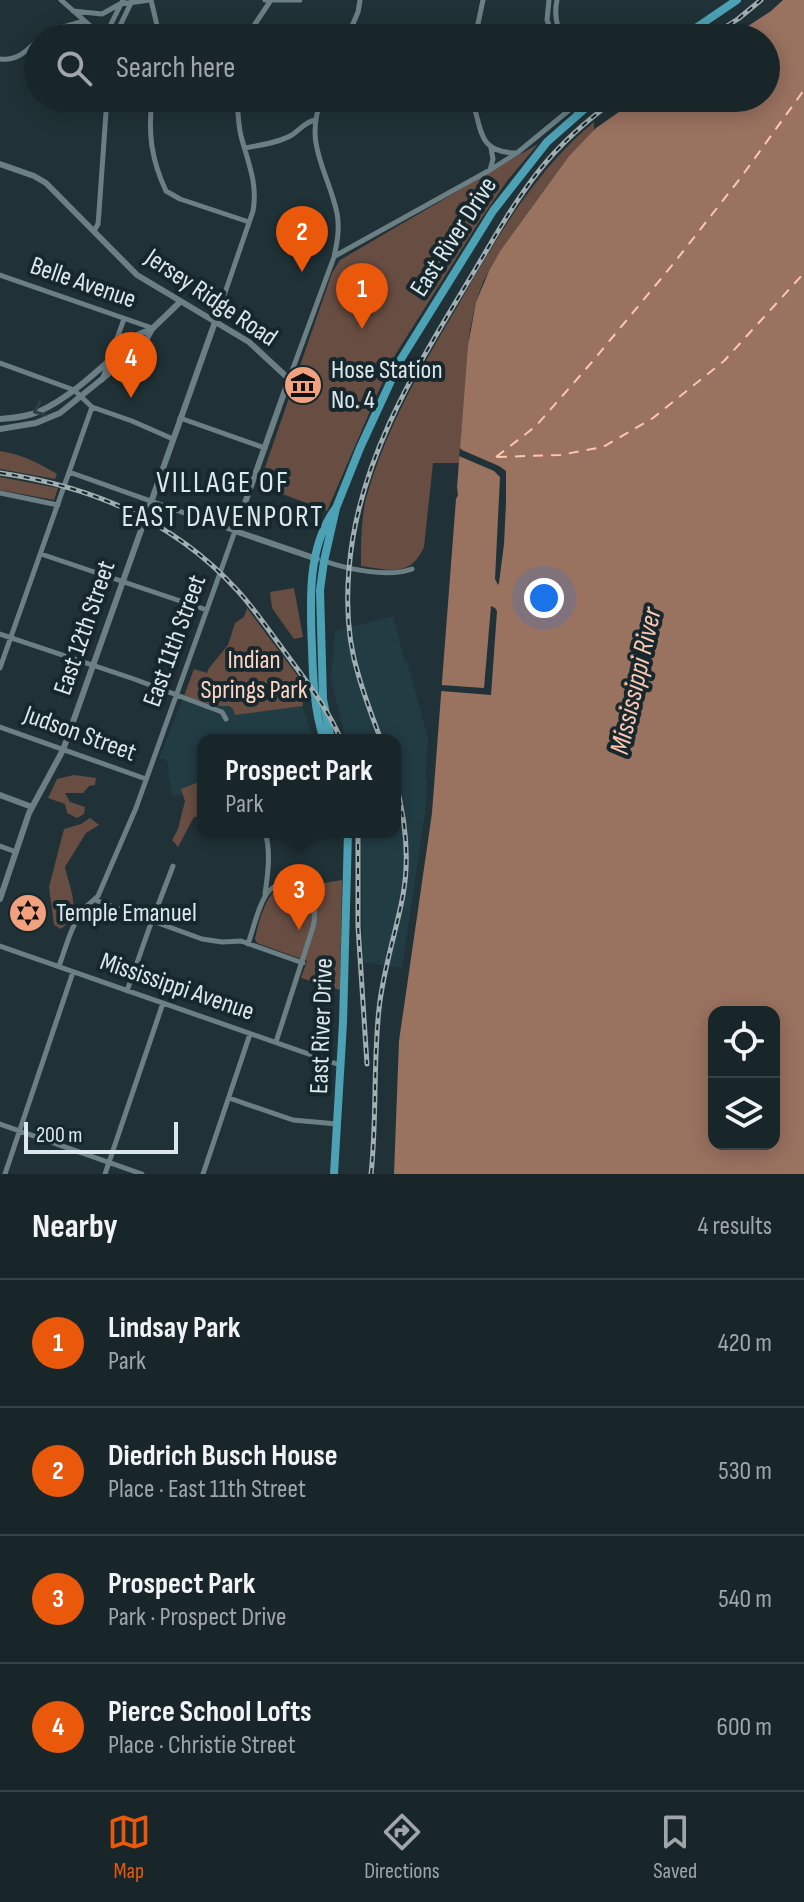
<!DOCTYPE html>
<html lang="en">
<head>
<meta charset="utf-8">
<style>
	:root { --surface:#182629; --page:#253235; --text:#f1f3f6; --muted:#9fa5a8; --line:#364346; --accent:#ea580c }
	body { margin:0; font-family:"Sofia Sans Condensed",sans-serif; background:var(--page); color:var(--text) }
	.controls { position:absolute; right:24px; bottom:24px; display:grid; overflow:hidden; border-radius:16px; box-shadow:0 4px 20px #0003 }
	.controls button { width:72px; height:72px; display:grid; place-items:center; padding:0; border:0; border-bottom:2px solid var(--line); background:var(--surface); color:var(--text); font:40px sans-serif }
	.scale { position:absolute; left:24px; bottom:20px; width:154px; box-sizing:border-box; padding-left:8px; border:4px solid #dce8eb; border-top:0; font-size:22px; line-height:28px; white-space:nowrap; color:#dce8eb; -webkit-text-stroke:6px #16282d; paint-order:stroke }
	.you { position:absolute; left:544px; top:598px; width:28px; height:28px; margin:-20px; border:6px solid #fff; border-radius:50%; background:#1a73e8; box-shadow:0 0 0 12px #1a73e833 }
	.badge { display:grid; place-items:center; width:52px; height:52px; border-radius:50%; background:var(--accent); color:#fff; font-size:26px; font-weight:700 }
	.pin { position:absolute; translate:-50% -66px; filter:drop-shadow(0 2px 4px #0008) }
	.pin::after { content:''; position:absolute; top:42px; width:28px; height:24px; background:inherit; clip-path:polygon(0 0,100% 0,50% 100%) }
	.popup { position:absolute; left:197px; top:734px; width:204px; height:104px; box-sizing:border-box; display:grid; place-content:center; border-radius:16px; background:var(--surface); filter:drop-shadow(0 2px 6px #0005); font-size:26px; white-space:nowrap; color:var(--muted) }
	.popup b { font-size:30px; color:var(--text) }
	.popup::after { content:''; position:absolute; left:50%; top:100%; margin-left:-16px; border:16px solid transparent; border-top-color:var(--surface) }
	.list { margin:0; padding:0; list-style:none }
	h2 { display:flex; justify-content:space-between; align-items:center; height:104px; margin:0; padding:0 32px; font-size:34px }
	h2 small { font-size:26px; font-weight:400; color:var(--muted) }
	.list li { display:grid; grid-template-columns:52px 1fr auto; gap:24px; align-items:center; box-sizing:border-box; height:128px; padding:0 32px; border-top:2px solid var(--line) }
	.list b { display:block; font-size:30px; white-space:nowrap }
	.list p { margin:0; font-size:26px; white-space:nowrap; color:var(--muted) }
	.list em { font-size:26px; font-style:normal; color:var(--muted) }
	.icon { flex:none; width:44px; height:44px; fill:none; stroke:currentColor; stroke-width:2; stroke-linecap:round; stroke-linejoin:round }
	.map { position:relative; flex:none; width:804px; height:1174px; overflow:hidden }
	.search { position:absolute; background:var(--surface); box-shadow:0 4px 20px #0003; left:24px; right:24px; top:24px; height:88px; display:flex; align-items:center; gap:20px; box-sizing:border-box; padding:0 28px; border-radius:44px; color:var(--muted); font-size:30px }
	.sheet { height:616px; background:var(--surface) }
	nav { display:flex; justify-content:space-around; align-items:center; box-sizing:border-box; height:112px; border-top:2px solid var(--line); background:var(--surface); font-size:22px; color:var(--muted) }
	nav a { display:grid; justify-items:center; gap:4px }
	nav .on { color:var(--accent) }
	.map>svg:first-child { display:block }
</style>
</head>
<body>
<div class="map">
<svg width="804" height="1174" viewBox="0 0 804 1174">
	<rect width="100%" height="100%" fill="#203237"/>
	<path fill="#223c44" d="M393 616 405 662H407L428 738 425 778H427L425 813 402 968 363 962 361 832H395V740H346L331 679 335 631Z
		M184 696 215 706H229L233 709 235 715 302 706 314 740H203V792L172 796 167 759H159Z"/>
	<path fill="#684d42" d="M594 122V131L569 156 500 251 483 282 476 302 470 330 459 463H433L424 547C410 578 389 570 361 566 361 544 361 520 366 499 385 430 421 368 457 307 495 241 534 171 594 122Z
		M538 144 507 181 479 222 392 360 327 511 259 485 332 273 340 260Z
		M0 451C21 454 39 463 57 474L55 479 0 469Z
		M0 477 52 487 58 488 54 500 0 490Z
		M294 588 303 637 294 639 272 608 270 592Z
		M247 608 300 679 303 706 235 715 233 709 229 706H215L184 696 194 669 207 673 209 668 228 645 235 623 244 617Z
		M74 775 96 778 95 785 89 786 83 793H65L70 802 85 807 84 814 77 818 67 813 65 804 48 798 57 779Z
		M199 782 203 785V816L194 817 178 847 172 840 178 829 185 801 181 789Z
		M90 818 99 825 86 833 65 867C70 890 83 913 61 929L54 925 49 887 64 829 81 824Z
		M342 880 340 990 301 978 307 961 257 943 255 939C258 924 268 883 288 885 292 886 296 888 301 890L303 882 319 884Z"/>
	<path fill="#9a7260" fill-rule="evenodd" d="M783 0H804V1174H394L399 1041 432 813 456 499 458 495 457 487 468 346 476 302 489 271 500 251 569 156 596 128 639 98H766V38H730L771 11ZM714 1012H774V1144H714Z"/>
	<path fill="#203237" d="M460 448 462 450 499 466 506 471V503L504 544 499 583 498 585 495 579 500 477 494 471 459 456Z
		M491 606 495 608 497 611 491 695 441 691V685L484 688Z"/>
	<g fill="none" stroke-linecap="round" stroke-linejoin="round">
		<path stroke="#fdc6af" stroke-width="2" stroke-dasharray="10 8" stroke-linecap="butt" d="M496 457 536 426 592 362 674 263 742 176 804 90
			M497 457 560 455 603 447 653 418 724 361 804 273"/>
		<path stroke="#6b7f85" stroke-width="5" d="M61 0 104 38
			M151 0 160 38
			M265 0H300
			M549 0 547 20 554 38
			M557 0C554 14 556 26 563 38
			M73 11 102 14 120 4 150 0
			M41 38 60 28 84 21
			M104 38 123 0
			M114 38 131 3
			M249 38 255 24 271 0
			M347 38 358 12 360 0
			M475 38 483 0
			M0 59C18 61 26 51 38 40
			M152 98C148 133 151 159 166 191L180 199 249 222
			M471 98C483 127 475 152 516 153
			M245 148C260 145 278 143 292 135 301 129 305 122 315 120
			M490 170 493 159 491 148
			M94 231 98 224 99 212 107 98
			M335 256 490 170 517 153 573 107 579 114
			M0 275 152 328
			M215 322 253 211C258 184 248 162 241 136 238 124 238 110 237 98
			M0 363 74 390 92 407 132 421 173 439
			M289 379 334 257C337 243 340 228 337 213 328 170 303 145 322 98
			M102 380 124 319
			M180 418 265 448
			M0 493 58 505
			M41 554 207 610
			M324 561C347 569 388 578 412 569
			M0 634 134 679 222 712 226 719
			M0 668 92 407
			M0 727 146 779
			M265 832C271 851 268 874 265 894
			M0 846 16 852
			M95 900 202 939 222 942 241 941 303 963
			M248 944C253 930 260 899 270 890 284 877 305 885 312 902 316 910 315 919 313 927L276 1042
			M0 946 340 1065
			M59 966C66 947 71 926 83 910 88 904 93 901 98 896L136 808 235 531 69 472
			M127 991 150 926 173 866
			M229 1098 293 1120 337 1124
			M0 1124 142 1174
			M5 1174 73 972
			M105 1174 163 1003
			M203 1174 250 1034"/>
		<path stroke="#6b7f85" stroke-width="6" d="M0 164 34 176 46 183 137 275 249 342 289 379 235 531 317 559
			M0 419C13 418 26 417 38 412 76 395 107 361 139 334L152 329
			M0 429 36 423 60 413 107 375 146 340 152 329 180 302
			M0 795 32 807
			M0 899 29 813 63 750 215 322"/>
		<path stroke="#4ca1b4" stroke-width="8" d="M681 38 737 0
			M324 740C314 710 313 679 312 648 310 602 307 548 335 509
			M331 740 323 699 320 590 324 561 336 508 360 448 401 359 493 211 547 142 597 98
			M334 1174 343 1023 348 832"/>
		<defs>
			<path id="rail" d="M708 38 738 19 761 0
				M0 473C90 486 174 521 237 590 253 607 267 628 282 648 303 677 327 706 341 740
				M381 740C373 719 365 698 359 677 348 643 346 604 349 569 357 466 411 376 463 290 487 251 509 209 538 172 560 144 588 119 618 98
				M358 832V926L367 1064
				M371 1174C377 1119 373 1064 379 1009 383 970 396 933 403 895 410 857 405 817 395 780"/>
		</defs>
		<use href="#rail" stroke="#a1afb2" stroke-width="5"/>
		<use href="#rail" stroke="#16282d" stroke-width="2" stroke-dasharray="6" stroke-linecap="butt"/>
	</g>
	<defs><path id="oneway-chevron" d="M-2-3.5L2.5 0L-2 3.5" fill="none" stroke-width="1.6" stroke-linecap="round" stroke-linejoin="round" transform="scale(2)"/></defs>
	<use stroke="#2b3e43" href="#oneway-chevron" transform="translate(39 410) rotate(156)"/>
	<defs>
		<symbol id="museum-disc" viewBox="-11 -11 22 22"><circle r="9.5" fill="#f1a17d" stroke="#16282d"/><path d="M0-6L6-3V-2H-6V-3ZM-5-1h2V3h-2ZM-1-1h2V3h-2ZM3-1h2V3H3ZM-6 4H6V6H-6Z" fill="#111"/></symbol>
		<symbol id="synagogue-disc" viewBox="-11 -11 22 22"><circle r="9.5" fill="#f1a17d" stroke="#16282d"/><path d="M0-6.5L5.6 3.2H-5.6ZM0 6.5L5.6-3.2H-5.6Z" fill="#111"/></symbol>
	</defs>
	<g fill-rule="evenodd">
		<use href="#museum-disc" x="281" y="363" width="44" height="44"/>
		<use href="#synagogue-disc" x="6" y="891" width="44" height="44"/>
	</g>
	<g text-anchor="middle" dominant-baseline="central" stroke-width="8" stroke-linejoin="round" paint-order="stroke">
		<g font-size="26" fill="#dce8eb" stroke="#16282d">
			<text transform="translate(454 237) rotate(-57)">East River Drive</text>
			<text transform="translate(83 283) rotate(19)">Belle Avenue</text>
			<text transform="translate(211 298) rotate(34)">Jersey Ridge Road</text>
			<text transform="translate(85 628) rotate(-71)">East 12th Street</text>
			<text transform="translate(175 641) rotate(-70)">East 11th Street</text>
			<text transform="translate(80 734) rotate(20)">Judson Street</text>
			<text transform="translate(177 987) rotate(19)">Mississippi Avenue</text>
			<text transform="translate(322 1026) rotate(-88)">East River Drive</text>
		</g>
		<g font-size="26" fill="#dce8eb" stroke="#16282d" text-anchor="start">
			<text x="331" y="370">Hose Station<tspan x="331" dy="30">No. 4</tspan></text>
			<text x="56" y="913">Temple Emanuel</text>
		</g>
		<g font-size="26" fill="#fed4c3" stroke="#16282d">
			<text x="254" y="660">Indian<tspan x="254" dy="30">Springs Park</tspan></text>
		</g>
		<g font-size="28" font-style="italic" fill="#fdc6af" stroke="#16282d">
			<text transform="translate(636 681) rotate(-77)">Mississippi River</text>
		</g>
		<g font-size="30" letter-spacing="2" fill="#dce8eb" stroke="#16282d">
			<text x="223" y="483">VILLAGE OF<tspan x="223" dy="34">EAST DAVENPORT</tspan></text>
		</g>
	</g>
</svg>
<div class="controls">
<button><svg class="icon" aria-label="locate" viewBox="0 0 24 24"><circle cx="12" cy="12" r="6"/><path d="M12 2v4M12 18v4M2 12h4M18 12h4"/></svg></button>
<button><svg class="icon" aria-label="layers" viewBox="0 0 24 24"><path d="M12 4l9 5-9 5-9-5zM3 14l9 5 9-5"/></svg></button>
</div>
<div class="scale">200 m</div>
<div class="you"></div>
<div class="pin badge" style="left:362px;top:329px">1</div>
<div class="pin badge" style="left:302px;top:272px">2</div>
<div class="pin badge" style="left:299px;top:930px">3</div>
<div class="popup"><b>Prospect Park</b>Park</div>
<div class="pin badge" style="left:131px;top:398px">4</div>
<div class="search"><svg class="icon" aria-label="search" viewBox="0 0 24 24"><circle cx="10" cy="10" r="6"/><path d="M15 15l6 6"/></svg>Search here</div>
</div>
<section class="sheet">
<h2>Nearby<small>4 results</small></h2>
<ul class="list">
<li><span class="badge">1</span><div><b>Lindsay Park</b><p>Park</p></div><em>420 m</em></li>
<li><span class="badge">2</span><div><b>Diedrich Busch House</b><p>Place · East 11th Street</p></div><em>530 m</em></li>
<li><span class="badge">3</span><div><b>Prospect Park</b><p>Park · Prospect Drive</p></div><em>540 m</em></li>
<li><span class="badge">4</span><div><b>Pierce School Lofts</b><p>Place · Christie Street</p></div><em>600 m</em></li>
</ul>
</section>
<nav>
<a class="on"><svg class="icon" aria-label="map" viewBox="0 0 24 24"><path d="M3 6l6-2 6 2 6-2v14l-6 2-6-2-6 2zM9 4v14M15 6v14"/></svg>Map</a>
<a><svg class="icon" aria-label="directions" viewBox="0 0 24 24"><path d="M12 3l9 9-9 9-9-9zM9 14v-3h6M13 9l2 2-2 2"/></svg>Directions</a>
<a><svg class="icon" aria-label="saved" viewBox="0 0 24 24"><path d="M7 4h10v16l-5-4-5 4z"/></svg>Saved</a>
</nav>
</body>
</html>
